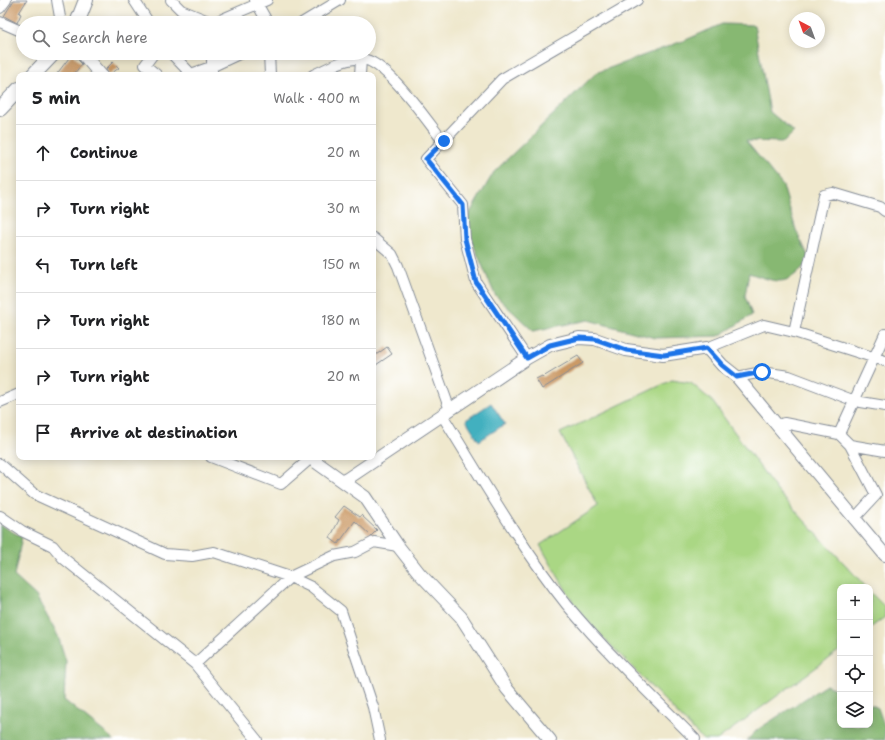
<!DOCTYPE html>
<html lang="en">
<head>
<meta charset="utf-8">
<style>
	:root { --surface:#fff; --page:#f6f6f6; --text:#202124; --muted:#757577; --line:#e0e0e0 }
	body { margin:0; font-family:"Shantell Sans",sans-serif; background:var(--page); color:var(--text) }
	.controls { position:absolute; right:12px; bottom:12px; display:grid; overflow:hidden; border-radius:8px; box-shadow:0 2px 10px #0003 }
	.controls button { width:36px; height:36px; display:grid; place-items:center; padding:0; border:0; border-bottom:1px solid var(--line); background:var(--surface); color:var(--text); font:20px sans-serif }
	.compass { position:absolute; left:789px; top:12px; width:36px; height:36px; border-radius:50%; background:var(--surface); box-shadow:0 2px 10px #0003; rotate:319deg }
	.stop { position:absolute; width:12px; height:12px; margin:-9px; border:3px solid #1a73e8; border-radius:50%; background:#fff }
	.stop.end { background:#1a73e8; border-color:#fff; box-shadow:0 1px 4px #0008 }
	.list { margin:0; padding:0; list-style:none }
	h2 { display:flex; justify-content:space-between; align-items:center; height:52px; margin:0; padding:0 16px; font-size:17px }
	h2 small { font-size:13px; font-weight:400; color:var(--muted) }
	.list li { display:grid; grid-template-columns:26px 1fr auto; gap:12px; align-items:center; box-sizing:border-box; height:56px; padding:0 16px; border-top:1px solid var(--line) }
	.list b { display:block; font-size:15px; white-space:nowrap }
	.list em { font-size:13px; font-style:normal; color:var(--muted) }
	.icon { flex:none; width:22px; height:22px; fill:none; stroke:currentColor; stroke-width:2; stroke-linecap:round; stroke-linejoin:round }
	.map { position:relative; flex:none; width:885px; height:740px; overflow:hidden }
	.search { position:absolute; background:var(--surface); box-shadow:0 2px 10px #0003; left:16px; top:16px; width:360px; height:44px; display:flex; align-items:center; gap:10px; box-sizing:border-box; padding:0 14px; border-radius:22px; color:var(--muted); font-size:15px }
	.panel { position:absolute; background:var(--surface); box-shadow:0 2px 10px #0003; left:16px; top:72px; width:360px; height:388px; border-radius:8px }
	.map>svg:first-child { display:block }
</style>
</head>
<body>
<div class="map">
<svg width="885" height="740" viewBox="0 0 885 740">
	<rect width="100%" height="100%" fill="#fff"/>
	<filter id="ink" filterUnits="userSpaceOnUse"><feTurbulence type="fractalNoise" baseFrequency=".025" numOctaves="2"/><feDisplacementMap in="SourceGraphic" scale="8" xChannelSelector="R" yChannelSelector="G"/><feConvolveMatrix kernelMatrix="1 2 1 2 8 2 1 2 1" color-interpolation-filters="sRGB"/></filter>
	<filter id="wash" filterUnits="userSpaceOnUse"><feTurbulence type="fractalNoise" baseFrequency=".012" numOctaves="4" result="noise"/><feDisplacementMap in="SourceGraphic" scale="16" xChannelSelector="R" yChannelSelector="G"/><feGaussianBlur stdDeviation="0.9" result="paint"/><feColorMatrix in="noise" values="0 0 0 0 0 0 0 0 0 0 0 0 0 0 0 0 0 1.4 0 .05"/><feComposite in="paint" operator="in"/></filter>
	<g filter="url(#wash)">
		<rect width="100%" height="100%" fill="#efe8cd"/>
		<path fill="#aad784" stroke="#628371" d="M672 380 691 383 712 401 778 492 866 587H840V650L717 740H703L593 627 574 604 540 545 598 506 560 433Z
			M870 592 885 607V617L870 628Z"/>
		<path fill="#87b872" stroke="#517468" d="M722 24 754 25 770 112 794 132 784 142 746 141 783 186 796 230 810 260C785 287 782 284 749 273L745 296 752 315 719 336 655 338 588 320 533 331 495 295 464 223 494 172 596 73 688 39Z
			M0 525 22 537 14 576 36 596 58 636 66 661 64 700 114 740H0Z
			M826 685 840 691V725H870V704L878 708 885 728V740H747L757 730Z"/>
		<path fill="#42b0bf" stroke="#2e708e" d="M491 403 505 424 479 441 466 420Z"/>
		<g id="blocks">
			<path fill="#cb9a66" d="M14 0H27L19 13 21 14 17 23 4 16Z
				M72 54 82 64 73 75H56Z
				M113 62 119 68 109 75 106 69Z
				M387 347 392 354 373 367V357Z
				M578 356 583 363 542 389 536 379 542 376 543 377Z
				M344 506 360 517 361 515 377 530 371 536 355 521 338 544 330 538 339 520 335 517Z"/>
		</g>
	</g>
	<g filter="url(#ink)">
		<use href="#blocks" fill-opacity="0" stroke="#858c96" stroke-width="1"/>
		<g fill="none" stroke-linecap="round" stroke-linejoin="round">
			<defs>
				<path id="minor" d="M57 0 61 23
					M134 0 149 23
					M171 0 181 10 213 23
					M255 0 268 23
					M0 8 6 0
					M0 22 23 32
					M213 23 267 0
					M302 23 340 0
					M154 53 145 65 157 75
					M171 53 191 74 211 67 241 53
					M212 53V75
					M269 53 270 75
					M313 75C327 69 346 57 362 59 387 61 427 121 443 141
					M360 75 361 59
					M373 238 392 254 398 266 450 410
					M794 332 824 195 833 193 880 207 885 211
					M707 348 764 325 794 332 885 361
					M527 358 476 282 465 239 463 205 426 159 502 79 637 0
					M737 377 762 372 789 376 855 401 885 406
					M0 402 19 394
					M442 415C482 479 520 546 567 605 606 652 651 695 695 739
					M779 425 784 423 839 434 850 445 885 451
					M839 434 885 334
					M850 445 876 495 854 519
					M211 457 281 484 311 458
					M0 464 34 494 165 554 192 556 214 552 290 577 311 587 341 611 373 707 380 740
					M0 516 22 531 53 546 63 558 195 664 257 740
					M195 664 290 577 334 556 355 552 374 542 398 546"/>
				<path id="tertiary" d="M82 53 101 75
					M309 457 365 497 398 546 420 574 461 617 507 689 550 740
					M344 481 527 358 550 345 579 338 595 339 626 350 663 355 707 348 722 365 737 377 885 555"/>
				<path id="secondary" d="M77 23 86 0
					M33 75 54 53
					M0 109 19 89"/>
			</defs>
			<use href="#minor" stroke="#858c96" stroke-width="12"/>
			<use href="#tertiary" stroke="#858c96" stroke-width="14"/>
			<use href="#secondary" stroke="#858c96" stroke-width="16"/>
			<use href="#minor" stroke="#fff" stroke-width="10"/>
			<use href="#tertiary" stroke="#fff" stroke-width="12"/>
			<use href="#secondary" stroke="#fff" stroke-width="14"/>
		</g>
	</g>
	<g fill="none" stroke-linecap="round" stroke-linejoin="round" filter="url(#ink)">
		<path stroke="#1a73e8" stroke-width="5" d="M444 141 426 159 463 205 465 239 476 282 527 358 550 345 579 338 595 339 626 350 664 355 707 348 722 365 737 377 762 372"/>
	</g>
</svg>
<div class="controls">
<button>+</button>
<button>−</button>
<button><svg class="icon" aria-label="locate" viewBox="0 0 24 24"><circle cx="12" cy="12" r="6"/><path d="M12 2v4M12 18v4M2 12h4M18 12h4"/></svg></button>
<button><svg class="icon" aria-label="layers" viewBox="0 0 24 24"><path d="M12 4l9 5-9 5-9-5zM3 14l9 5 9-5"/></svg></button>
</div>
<svg class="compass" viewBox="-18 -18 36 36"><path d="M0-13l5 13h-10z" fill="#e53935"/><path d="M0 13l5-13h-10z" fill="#757577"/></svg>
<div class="stop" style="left:762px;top:372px"></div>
<div class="stop end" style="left:444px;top:141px"></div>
<div class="search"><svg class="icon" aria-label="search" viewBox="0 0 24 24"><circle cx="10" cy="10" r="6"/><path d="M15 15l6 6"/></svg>Search here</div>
<section class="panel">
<h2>5 min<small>Walk · 400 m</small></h2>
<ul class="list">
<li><svg class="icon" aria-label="ahead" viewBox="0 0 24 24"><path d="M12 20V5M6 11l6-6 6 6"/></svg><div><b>Continue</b></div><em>20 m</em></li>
<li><svg class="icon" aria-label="right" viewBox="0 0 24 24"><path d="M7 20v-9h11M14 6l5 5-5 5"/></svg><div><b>Turn right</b></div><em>30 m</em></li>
<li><svg class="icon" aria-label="left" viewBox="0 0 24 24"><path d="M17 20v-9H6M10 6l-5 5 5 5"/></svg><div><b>Turn left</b></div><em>150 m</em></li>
<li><svg class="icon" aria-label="right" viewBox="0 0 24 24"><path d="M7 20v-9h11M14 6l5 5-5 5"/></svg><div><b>Turn right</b></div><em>180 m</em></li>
<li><svg class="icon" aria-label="right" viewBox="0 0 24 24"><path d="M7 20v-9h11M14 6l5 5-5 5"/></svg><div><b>Turn right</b></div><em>20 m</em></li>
<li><svg class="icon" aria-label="arrive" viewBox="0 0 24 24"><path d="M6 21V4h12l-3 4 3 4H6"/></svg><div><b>Arrive at destination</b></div></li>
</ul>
</section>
</div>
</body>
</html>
